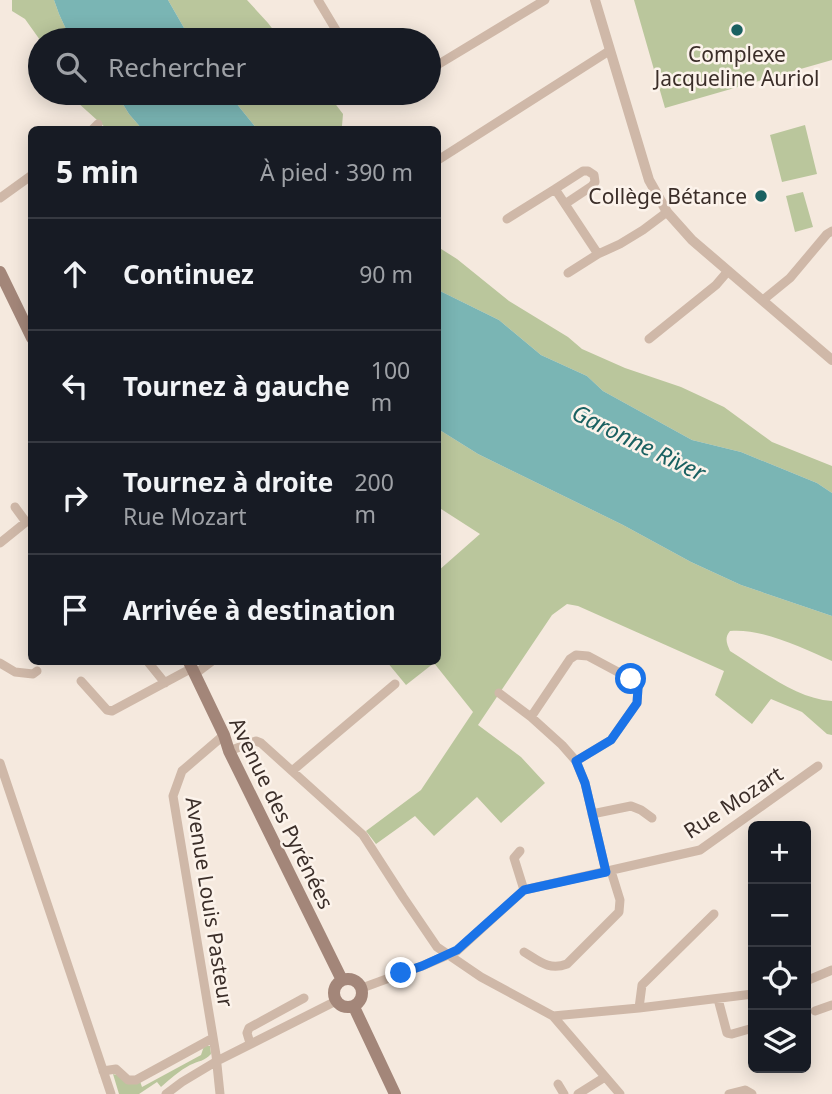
<!DOCTYPE html>
<html lang="fr">
<head>
<meta charset="utf-8">
<style>
	:root { --surface:#171b24; --page:#242831; --text:#f1f3f6; --muted:#9ea1a6; --line:#363941 }
	body { margin:0; font-family:"Noto Sans",sans-serif; background:var(--page); color:var(--text) }
	.controls { position:absolute; right:21px; bottom:21px; display:grid; overflow:hidden; border-radius:10px; box-shadow:0 4px 18px #0003 }
	.controls button { width:63px; height:63px; display:grid; place-items:center; padding:0; border:0; border-bottom:2px solid var(--line); background:var(--surface); color:var(--text); font:35px sans-serif }
	.stop { position:absolute; width:21px; height:21px; margin:-16px; border:5px solid #1a73e8; border-radius:50%; background:#fff }
	.stop.end { background:#1a73e8; border-color:#fff; box-shadow:0 2px 7px #0008 }
	.list { margin:0; padding:0; list-style:none }
	h2 { display:flex; justify-content:space-between; align-items:center; height:91px; margin:0; padding:0 28px; font-size:30px }
	h2 small { font-size:23px; font-weight:400; color:var(--muted) }
	.list li { display:grid; grid-template-columns:46px 1fr auto; gap:21px; align-items:center; box-sizing:border-box; height:112px; padding:0 28px; border-top:2px solid var(--line) }
	.list b { display:block; font-size:26px; white-space:nowrap }
	.list p { margin:0; font-size:23px; white-space:nowrap; color:var(--muted) }
	.list em { font-size:23px; font-style:normal; color:var(--muted) }
	.icon { flex:none; width:38px; height:38px; fill:none; stroke:currentColor; stroke-width:2; stroke-linecap:round; stroke-linejoin:round }
	.map { position:relative; flex:none; width:832px; height:1094px; overflow:hidden }
	.search { position:absolute; background:var(--surface); box-shadow:0 4px 18px #0003; left:28px; top:28px; width:413px; height:77px; display:flex; align-items:center; gap:18px; box-sizing:border-box; padding:0 24px; border-radius:38px; color:var(--muted); font-size:26px }
	.panel { position:absolute; background:var(--surface); box-shadow:0 4px 18px #0003; left:28px; top:126px; width:413px; height:539px; border-radius:10px }
	.map>svg:first-child { display:block }
</style>
</head>
<body>
<div class="map">
<svg width="832" height="1094" viewBox="0 0 832 1094">
	<rect width="100%" height="100%" fill="#f5e9de"/>
	<path fill="#bac69c" d="M12 0H54L59 14 71 40H40L25 19 12 11Z
		M168 0H247L268 23 281 40H191Z
		M634 0H832V60L665 108Z
		M67 93H116L129 114 142 129H107Z
		M228 93H327L343 114 342 126 345 129H257Z
		M805 125 817 174 782 182 770 135Z
		M803 192 813 227 795 232 786 196Z
		M438 247 457 259 509 301 568 337 582 349 625 368 681 387 724 407 772 442 832 466V493L817 483 741 452 692 440 603 391 587 376 541 355 499 320 438 290Z
		M438 429 478 454 623 525 691 562 741 585 832 616V661C802 648 762 628 730 631 724 638 727 644 730 651 761 670 796 699 832 701V735L827 734 802 712 771 699 752 724 715 695 724 671 578 606 567 604 552 615 478 725 521 757 545 783 501 823 477 797 434 836 415 816 376 844 366 831 421 790 473 712 434 663 406 685 387 662H438V571L480 534 438 507Z
		M204 1046H210L211 1054C205 1061 198 1061 190 1065 179 1071 170 1079 161 1087L157 1082 139 1094H119L113 1074 140 1081 142 1087 201 1055Z"/>
	<path fill="#7ab5b4" d="M54 0H168L191 40H71L59 14Z
		M116 93H228L257 129H142L129 114Z
		M438 290 499 320 541 355 587 376 603 391 692 440 741 452 817 483 832 493V616L741 585 691 562 623 525 478 454 438 429Z"/>
	<g fill="none" stroke-linecap="round" stroke-linejoin="round">
		<path stroke="#cfb8a8" stroke-width="9" d="M318 0 342 40
			M429 70 545 0
			M92 130 98 124
			M438 160 609 51
			M555 189 583 171H588L594 175 595 182 592 186 565 204
			M0 198 32 175
			M507 219 555 189 598 254
			M568 273 598 254 620 244 643 230 667 212
			M763 300 790 278 827 234 832 231
			M649 339 716 285 728 271
			M0 543 26 522 15 507
			M148 662 165 683
			M0 663 15 672 33 674 37 671
			M195 674 211 662
			M81 681 107 710 112 711 192 668
			M499 693 531 717 562 745 576 761 585 783 606 872
			M531 717 570 659 576 655 588 656 631 679 638 688 637 703 611 740 576 761
			M229 751 256 741 261 743 363 835 403 897 437 947 481 977 553 1016 620 1094
			M0 763 111 1094
			M292 771 395 684
			M592 814 631 806 641 810 652 818
			M520 851 514 858 524 890
			M524 952C539 961 549 971 567 964L619 912 620 900 611 871
			M806 981 832 970
			M362 988 422 966 457 951 524 890 700 850 818 766
			M718 999 727 1033 732 1034 753 1028
			M639 1008 642 985 714 914
			M815 1011 832 1005
			M553 1016 639 1008 753 994
			M250 1043 247 1033 249 1028 304 998
			M103 1071 116 1069 128 1080H136L213 1038
			M558 1084 564 1094
			M166 1094 182 1082 217 1061 336 1001
			M220 1094 216 1055 173 796 182 771 224 735
			M578 1094 605 1077
			M729 1094 745 1090 752 1094"/>
		<path stroke="#cfb8a8" stroke-width="10" d="M595 0 649 180 667 212 692 240 832 360"/>
		<path stroke="#a38679" stroke-width="12" d="M0 272 32 338
			M189 662 224 735 229 751 342 980
			M334 993a14 14 0 1 1 28 0a14 14 0 1 1-28 0Z
			M354 1007 395 1094"/>
	</g>
	<g fill="none" stroke-linecap="round" stroke-linejoin="round">
		<path stroke="#1a73e8" stroke-width="9" d="M401 973 422 966 457 950 524 890 606 872 585 783 576 761 611 740 637 703 638 688 631 679"/>
	</g>
	<g fill="#1a6161" stroke="#fcf3eb" stroke-width="2.5">
		<circle cx="737" cy="30" r="7"/>
		<circle cx="761" cy="196" r="7"/>
	</g>
	<g text-anchor="middle" dominant-baseline="central" stroke-width="5" stroke-linejoin="round" paint-order="stroke">
		<g font-size="21" fill="#3b2e29" stroke="#fcf3eb">
			<text x="737" y="54">Complexe<tspan x="737" dy="24">Jacqueline Auriol</tspan></text>
			<text x="747" y="196" text-anchor="end">Collège Bétance</text>
		</g>
		<g font-size="21" fill="#3b2e29" stroke="#fcf3eb">
			<text transform="translate(733 802) rotate(-33)">Rue Mozart</text>
			<text transform="translate(282 813) rotate(64)">Avenue des Pyrénées</text>
			<text transform="translate(210 902) rotate(81)">Avenue Louis Pasteur</text>
		</g>
		<g font-size="23" font-style="italic" fill="#1a6161" stroke="#fcf3eb">
			<text transform="translate(639 442) rotate(26)">Garonne River</text>
		</g>
	</g>
</svg>
<div class="controls">
<button>+</button>
<button>−</button>
<button><svg class="icon" aria-label="locate" viewBox="0 0 24 24"><circle cx="12" cy="12" r="6"/><path d="M12 2v4M12 18v4M2 12h4M18 12h4"/></svg></button>
<button><svg class="icon" aria-label="layers" viewBox="0 0 24 24"><path d="M12 4l9 5-9 5-9-5zM3 14l9 5 9-5"/></svg></button>
</div>
<div class="stop" style="left:631px;top:679px"></div>
<div class="stop end" style="left:401px;top:973px"></div>
<div class="search"><svg class="icon" aria-label="search" viewBox="0 0 24 24"><circle cx="10" cy="10" r="6"/><path d="M15 15l6 6"/></svg>Rechercher</div>
<section class="panel">
<h2>5 min<small>À pied · 390 m</small></h2>
<ul class="list">
<li><svg class="icon" aria-label="ahead" viewBox="0 0 24 24"><path d="M12 20V5M6 11l6-6 6 6"/></svg><div><b>Continuez</b></div><em>90 m</em></li>
<li><svg class="icon" aria-label="left" viewBox="0 0 24 24"><path d="M17 20v-9H6M10 6l-5 5 5 5"/></svg><div><b>Tournez à gauche</b></div><em>100 m</em></li>
<li><svg class="icon" aria-label="right" viewBox="0 0 24 24"><path d="M7 20v-9h11M14 6l5 5-5 5"/></svg><div><b>Tournez à droite</b><p>Rue Mozart</p></div><em>200 m</em></li>
<li><svg class="icon" aria-label="arrive" viewBox="0 0 24 24"><path d="M6 21V4h12l-3 4 3 4H6"/></svg><div><b>Arrivée à destination</b></div></li>
</ul>
</section>
</div>
</body>
</html>
